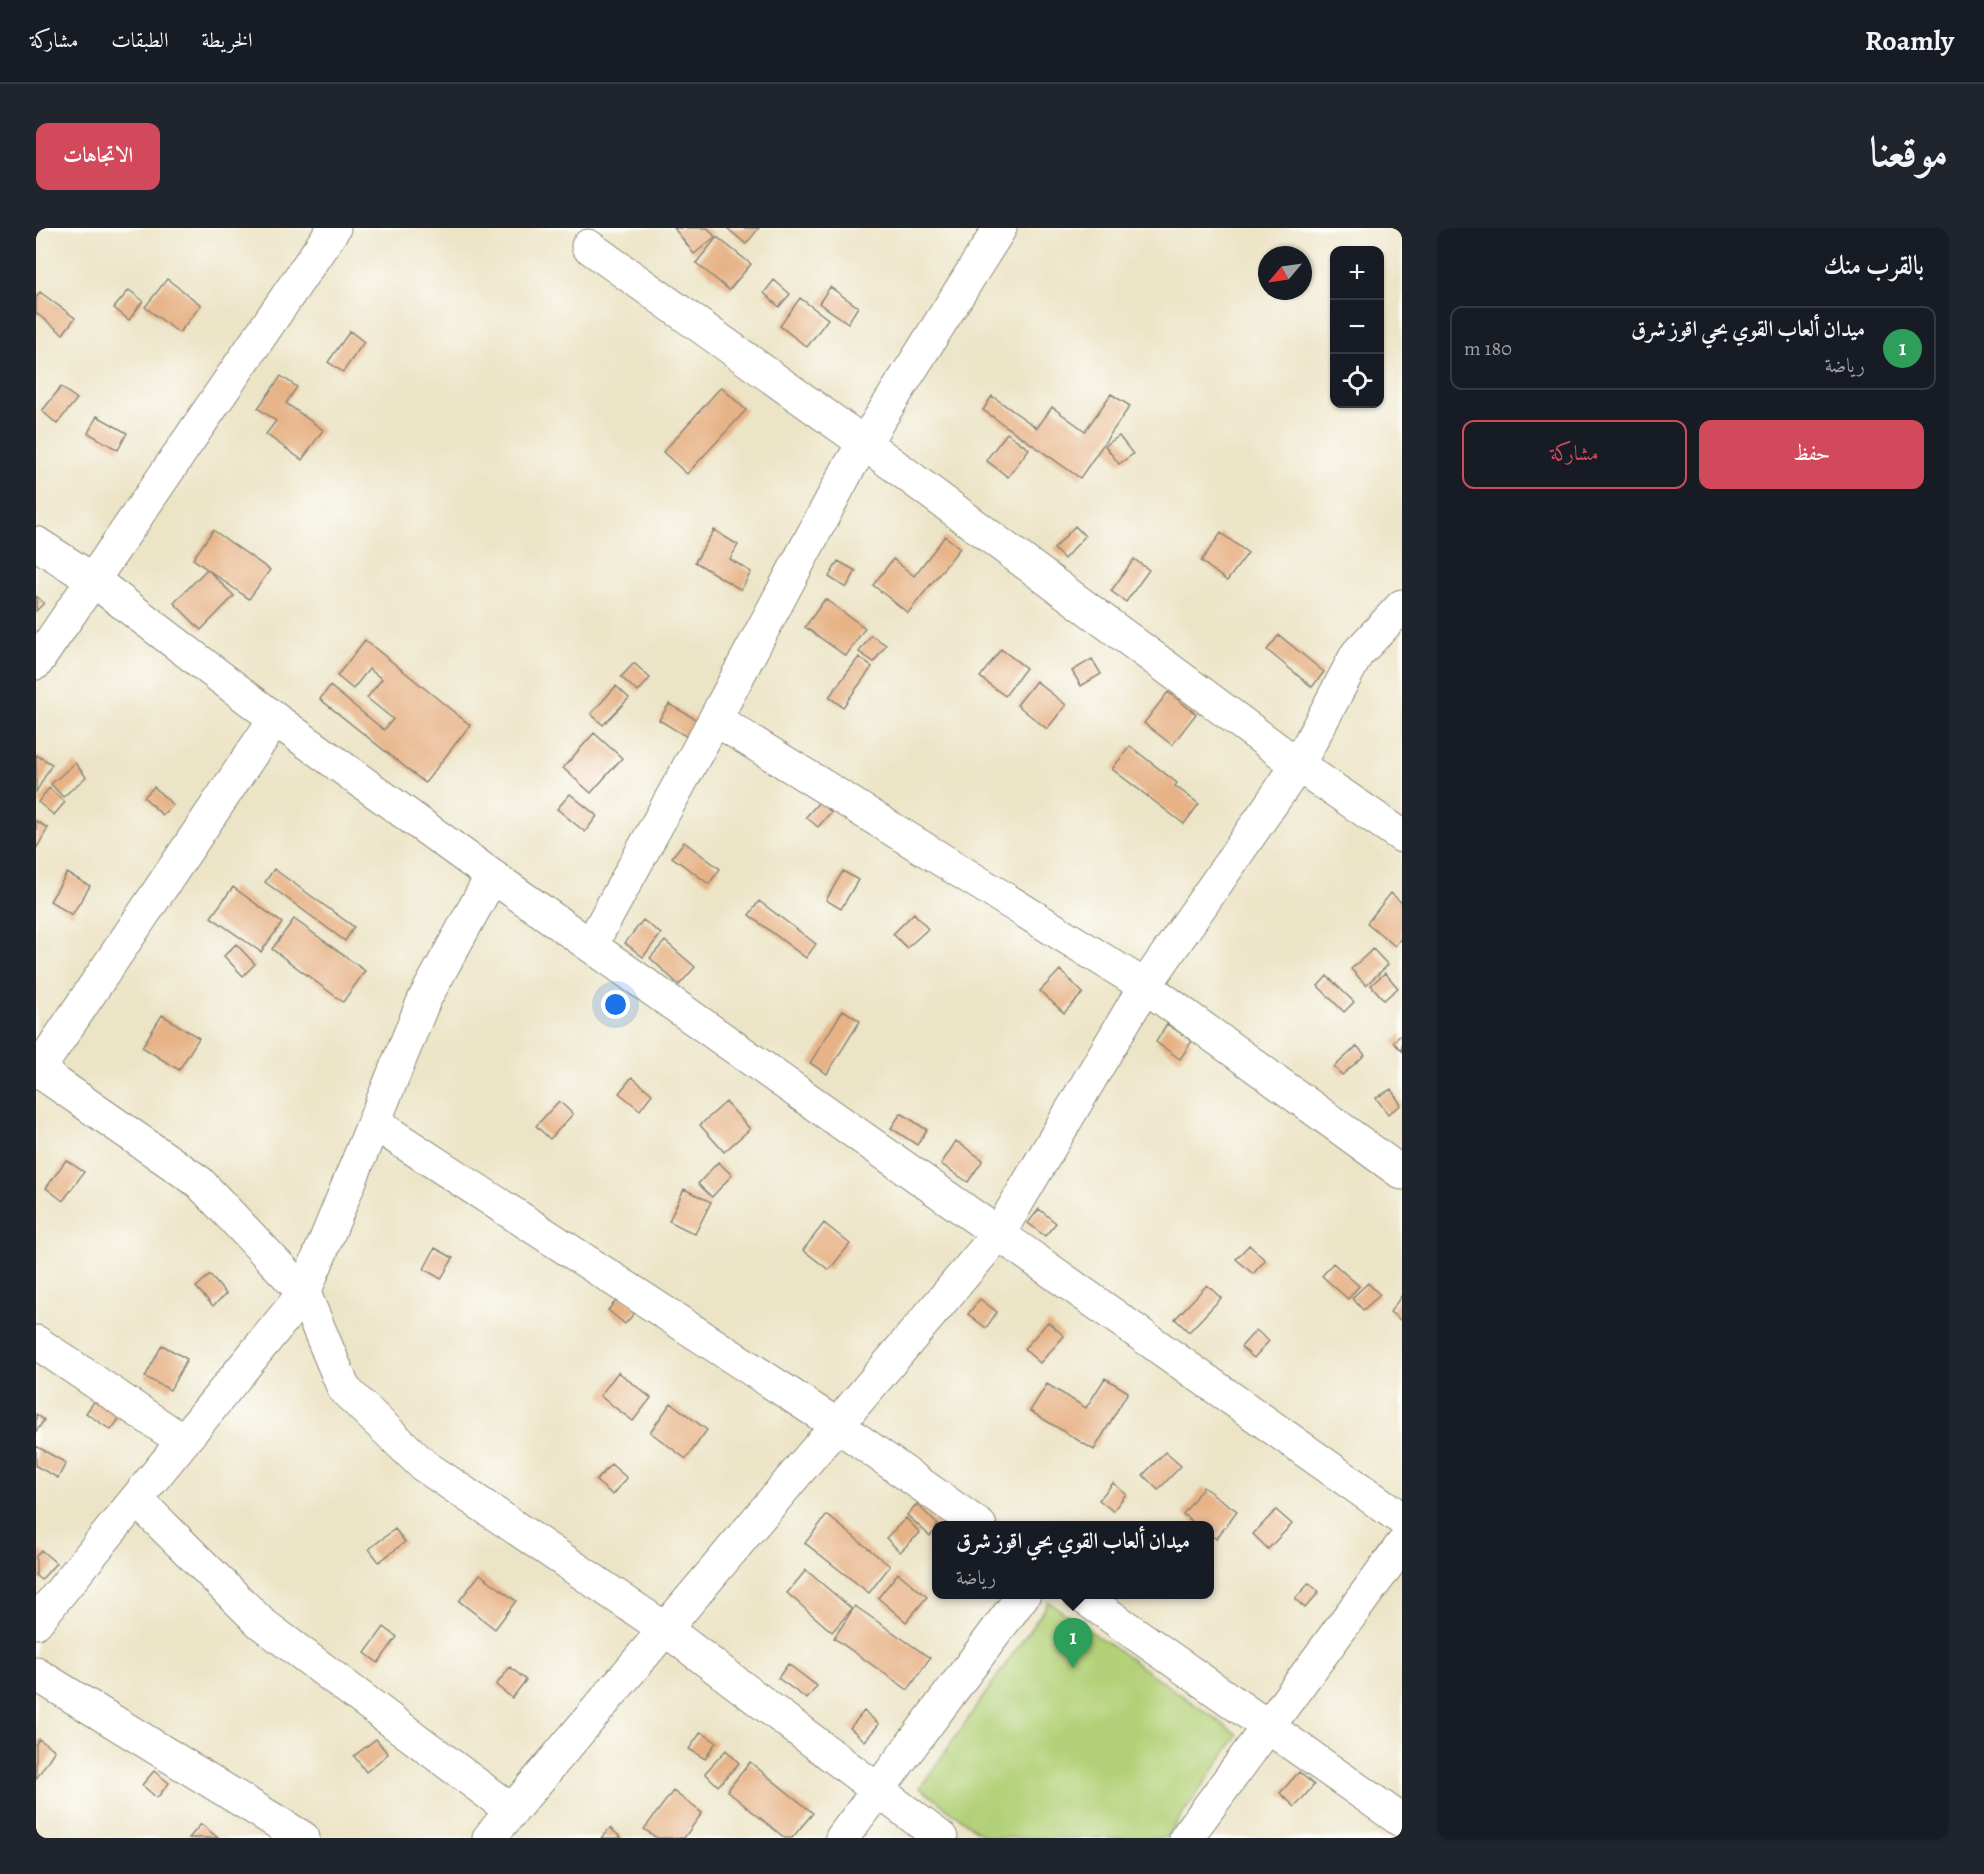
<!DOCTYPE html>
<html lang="ar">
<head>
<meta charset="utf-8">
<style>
	:root { --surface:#171b24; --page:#20242c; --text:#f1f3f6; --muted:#9ea1a6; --line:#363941; --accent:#d1495b }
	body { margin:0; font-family:Alegreya,Amiri,serif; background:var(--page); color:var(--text); direction:rtl }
	.controls { position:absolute; right:18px; top:18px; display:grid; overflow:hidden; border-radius:12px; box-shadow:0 2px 4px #0004 }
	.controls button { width:54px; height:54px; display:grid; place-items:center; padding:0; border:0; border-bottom:2px solid var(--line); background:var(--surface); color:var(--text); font:30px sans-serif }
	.compass { position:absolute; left:1222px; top:18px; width:54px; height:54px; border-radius:50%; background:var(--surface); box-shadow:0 2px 4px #0004; rotate:241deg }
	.you { position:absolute; left:580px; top:777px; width:21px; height:21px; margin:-15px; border:4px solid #fff; border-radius:50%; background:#1a73e8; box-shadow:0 0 0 9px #1a73e833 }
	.badge { display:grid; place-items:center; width:39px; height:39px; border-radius:50%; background:var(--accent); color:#fff; font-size:20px; font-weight:700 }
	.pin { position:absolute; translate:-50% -50px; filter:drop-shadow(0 2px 3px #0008) }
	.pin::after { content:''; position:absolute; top:32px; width:21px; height:18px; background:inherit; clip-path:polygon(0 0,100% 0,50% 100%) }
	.popup { position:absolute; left:896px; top:1293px; width:282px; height:78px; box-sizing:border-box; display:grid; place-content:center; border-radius:12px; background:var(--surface); filter:drop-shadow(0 2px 4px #0005); font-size:20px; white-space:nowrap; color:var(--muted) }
	.popup b { font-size:22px; color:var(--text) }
	.popup::after { content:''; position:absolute; left:50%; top:100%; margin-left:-12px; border:12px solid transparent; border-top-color:var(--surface) }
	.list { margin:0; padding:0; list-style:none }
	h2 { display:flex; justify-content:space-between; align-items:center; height:78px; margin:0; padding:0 24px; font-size:26px }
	h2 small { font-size:20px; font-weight:400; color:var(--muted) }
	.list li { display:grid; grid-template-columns:39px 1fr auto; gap:18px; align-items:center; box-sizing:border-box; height:84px; margin:0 12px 12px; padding:0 12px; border:2px solid var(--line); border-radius:12px }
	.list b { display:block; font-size:22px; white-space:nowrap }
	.list p { margin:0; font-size:20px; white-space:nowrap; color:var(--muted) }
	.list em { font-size:20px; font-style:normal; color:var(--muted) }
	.actions { display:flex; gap:12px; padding:18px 24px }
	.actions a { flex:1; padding:14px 0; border:2px solid var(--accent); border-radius:12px; text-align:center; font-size:21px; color:var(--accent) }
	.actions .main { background:var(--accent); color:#fff }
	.icon { flex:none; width:33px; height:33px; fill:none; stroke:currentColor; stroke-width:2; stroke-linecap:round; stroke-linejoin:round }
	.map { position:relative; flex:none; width:1366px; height:1610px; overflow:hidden; direction:ltr; border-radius:12px }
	header { display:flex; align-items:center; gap:36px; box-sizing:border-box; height:84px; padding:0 30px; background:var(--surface); border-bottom:2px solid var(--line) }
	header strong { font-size:28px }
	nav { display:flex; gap:33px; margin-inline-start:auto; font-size:21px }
	.intro { display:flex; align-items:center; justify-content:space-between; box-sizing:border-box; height:144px; padding:0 36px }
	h1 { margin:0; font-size:42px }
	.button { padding:15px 27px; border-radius:12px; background:var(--accent); color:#fff; font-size:21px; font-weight:700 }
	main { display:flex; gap:36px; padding:0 36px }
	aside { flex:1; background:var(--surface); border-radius:12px; box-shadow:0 2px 4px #0004 }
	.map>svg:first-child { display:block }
</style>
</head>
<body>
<header>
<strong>Roamly</strong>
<nav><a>الخريطة</a><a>الطبقات</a><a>مشاركة</a></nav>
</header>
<div class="intro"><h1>موقعنا</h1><a class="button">الاتجاهات</a></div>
<main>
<aside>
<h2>بالقرب منك<small></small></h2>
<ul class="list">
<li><span class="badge" style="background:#2e9e5b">1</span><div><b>ميدان ألعاب القوي بحي اقوز شرق</b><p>رياضة</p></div><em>180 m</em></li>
</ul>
<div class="actions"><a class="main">حفظ</a><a>مشاركة</a></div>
</aside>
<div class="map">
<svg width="1366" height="1610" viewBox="0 0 1366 1610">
	<rect width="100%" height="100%" fill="#fdfcf7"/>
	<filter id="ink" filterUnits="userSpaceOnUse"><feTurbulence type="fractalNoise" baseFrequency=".0167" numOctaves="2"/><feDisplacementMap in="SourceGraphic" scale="12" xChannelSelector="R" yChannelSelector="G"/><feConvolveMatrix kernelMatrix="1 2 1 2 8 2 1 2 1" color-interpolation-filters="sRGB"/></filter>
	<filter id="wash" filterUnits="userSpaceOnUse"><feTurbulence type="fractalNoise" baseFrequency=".008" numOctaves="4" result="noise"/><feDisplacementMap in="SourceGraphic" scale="24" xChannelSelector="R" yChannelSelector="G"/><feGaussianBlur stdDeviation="1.35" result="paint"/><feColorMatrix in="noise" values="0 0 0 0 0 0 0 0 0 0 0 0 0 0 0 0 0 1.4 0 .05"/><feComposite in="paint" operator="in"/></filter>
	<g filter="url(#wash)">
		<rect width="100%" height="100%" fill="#ece4c6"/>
		<path fill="#b2d077" stroke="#6e7e51" stroke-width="1.5" d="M1013 1374 1202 1507 1130 1610H951L884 1560Z"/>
		<g id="blocks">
			<path fill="#e7b286" d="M638 0H672L679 9 658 26Z
				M691 0H723L710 16Z
				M681 9 715 36 693 62 660 35Z
				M131 51 165 77 143 105 109 79Z
				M738 52 754 66 743 79 728 65Z
				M794 59 822 79 812 95 783 75Z
				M93 62 107 73 93 92 78 80Z
				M4 64 39 90 27 106 0 85V70Z
				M764 70 792 91 771 119 744 98Z
				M314 103 328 114 307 144 292 134Z
				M245 148 261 159 250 175 287 202 266 232 230 206 240 193 222 180Z
				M25 159 41 171 21 196 6 183Z
				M685 159 710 182 651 246 627 224Z
				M1075 166 1094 178 1044 250 947 182 956 168 1001 200 1016 179 1049 203Z
				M61 188 91 205 82 222 52 205Z
				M971 205 993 221 972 249 950 232Z
				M1083 208 1097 226 1083 236 1069 218Z
				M1039 298 1049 308 1028 331 1018 321Z
				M177 302 234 342 213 371 157 331Z
				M678 302 702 317 694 331 715 344 705 362 659 334Z
				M1185 305 1212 325 1191 353 1165 333Z
				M909 308 924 320 872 385 837 357 857 331 878 348Z
				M1098 331 1113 342 1090 374 1075 363Z
				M802 333 820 343 810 360 793 349Z
				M171 341 198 368 165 402 138 375Z
				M0 368 8 375 0 383Z
				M789 371 829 400 810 428 769 399Z
				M835 407 850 417 838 434 823 424Z
				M1243 407 1288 444 1276 459 1231 422Z
				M329 412 434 497 389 555 284 471 294 458 348 502 357 491 331 470 346 451 333 441 317 461 301 448Z
				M965 421 990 440 969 468 944 449Z
				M823 429 836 439 807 479 793 469Z
				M1056 431 1065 446 1045 458 1036 443Z
				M598 435 614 450 602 464 585 449Z
				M1000 453 1030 477 1011 501 981 477Z
				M580 458 593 470 567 497 555 486Z
				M1132 464 1160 486 1136 517 1108 495Z
				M633 476 661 492 651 509 623 492Z
				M558 505 586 530 555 565 527 540Z
				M1094 518 1141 555 1139 558 1163 576 1148 596 1076 541Z
				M0 527 16 536 0 564Z
				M39 535 50 549 27 569 15 556Z
				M118 559 137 577 126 587 108 569Z
				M13 560 29 574 18 587 2 574Z
				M534 566 561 588 549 604 521 581Z
				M783 574 795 584 782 599 770 589Z
				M0 593 12 600 0 621Z
				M648 614 684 641 673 656 636 629Z
				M238 641 318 699 309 713 229 654Z
				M807 643 822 652 805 681 790 672Z
				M31 645 54 658 36 687 14 673Z
				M197 659 246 695 225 724 175 689Z
				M1355 665 1366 675V709L1359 718 1331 695Z
				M723 673 780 716 770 730 713 687Z
				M878 685 892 701 871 720 857 706Z
				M258 691 329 743 307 774 236 721Z
				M607 692 625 706 607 729 589 715Z
				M629 713 659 739 643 757 614 730Z
				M200 716 219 736 207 748 188 728Z
				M1337 721 1352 737 1330 757 1315 741Z
				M1024 742 1047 765 1028 785 1004 763Z
				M1349 745 1362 760 1348 772 1335 757Z
				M1291 748 1318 774 1308 784 1282 758Z
				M807 782 824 793 791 846 774 835Z
				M126 787 163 810 143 842 106 819Z
				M1131 796 1156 813 1144 831 1120 814Z
				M1366 806V823L1357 814Z
				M1321 818 1329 827 1306 847 1298 839Z
				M596 849 616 866 604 882 583 865Z
				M1355 861 1365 877 1352 886 1340 870Z
				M523 873 537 886 514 911 500 898Z
				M690 874 714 901 688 924 664 897Z
				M865 885 891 902 881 917 855 900Z
				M920 913 947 932 932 954 905 936Z
				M30 932 48 944 27 973 10 960Z
				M682 934 696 947 676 969 662 956Z
				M648 961 675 974 659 1006 633 993Z
				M1003 981 1020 995 1009 1008 992 995Z
				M788 995 814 1016 793 1042 767 1022Z
				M1213 1017 1229 1032 1217 1046 1200 1031Z
				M399 1020 417 1030 405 1051 388 1041Z
				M1297 1035 1323 1058 1312 1071 1286 1048Z
				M174 1047 190 1066 177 1078 160 1059Z
				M1332 1055 1344 1067 1327 1082 1316 1070Z
				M1171 1057 1185 1070 1153 1104 1139 1091Z
				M585 1067 602 1081 589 1096 572 1082Z
				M1366 1067V1093L1354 1084Z
				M944 1071 961 1084 950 1100 932 1086Z
				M1012 1094 1028 1108 1004 1135 988 1121Z
				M1220 1102 1233 1113 1218 1130 1205 1119Z
				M126 1117 151 1131 134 1162 109 1149Z
				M582 1144 615 1170 597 1193 564 1168Z
				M1069 1150 1092 1164 1058 1222 994 1183 1011 1156 1050 1180Z
				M65 1164 90 1181 75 1202 50 1185Z
				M635 1175 671 1202 650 1231 614 1204Z
				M0 1186 8 1192 0 1204Z
				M0 1218 30 1235 22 1250 0 1238Z
				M1129 1224 1145 1238 1122 1262 1107 1247Z
				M575 1236 591 1250 577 1267 560 1253Z
				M1077 1255 1090 1266 1077 1283 1063 1272Z
				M1167 1259 1201 1283 1180 1311 1174 1306V1298H1162L1147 1286Z
				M881 1276 903 1298H900V1301L894 1308 871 1287Z
				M1240 1282 1256 1296 1232 1321 1217 1306Z
				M791 1287 854 1338 833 1365 769 1315Z
				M870 1290 884 1305 864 1324 850 1310Z
				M359 1301 369 1314 343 1334 333 1321Z
				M5 1322 20 1335 5 1352 0 1348V1328Z
				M770 1342 816 1381 796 1404 751 1365Z
				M862 1345 891 1369 870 1394 842 1370Z
				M444 1346 480 1373 459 1401 423 1373Z
				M1273 1355 1283 1364 1269 1380 1259 1371Z
				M819 1378 894 1430 872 1462 798 1410Z
				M348 1399 361 1409 342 1435 329 1425Z
				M752 1436 781 1458 771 1471 742 1450Z
				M474 1439 490 1452 476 1470 460 1457Z
				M828 1483 843 1496 829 1513 814 1500Z
				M665 1504 680 1514 669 1531 653 1521Z
				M3 1511 19 1522 0 1551V1516Z
				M340 1511 352 1526 330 1544 318 1528Z
				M690 1522 703 1535 682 1558 669 1545Z
				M714 1534 777 1585 756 1610H749L691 1563Z
				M118 1543 133 1555 121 1570 106 1557Z
				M1263 1544 1278 1557 1259 1579 1244 1565Z
				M637 1563 666 1585 648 1610H621L608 1601Z
				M165 1596 182 1610H153Z
				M574 1600 586 1610H565Z"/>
		</g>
	</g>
	<g filter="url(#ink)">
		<use href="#blocks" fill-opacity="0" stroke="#8c8878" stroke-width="1.5"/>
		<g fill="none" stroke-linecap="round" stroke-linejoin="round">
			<defs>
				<path id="minor" d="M552 18 828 215 1262 537 1366 608
					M0 315 57 352 239 491 456 648 1366 1291
					M0 435 298 0
					M679 491 1109 758 1366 945
					M555 717 679 491 812 241 964 0
					M0 841 163 954 268 1065 308 1161 387 1237 629 1401 905 1610
					M0 845 239 491
					M338 895 801 1197 944 1298
					M0 1114 147 1213
					M100 1271 225 1395 476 1583
					M1043 1366 1366 1593
					M0 1394 268 1065 388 772 456 648
					M0 1446 267 1610
					M453 1610 963 1005 1109 758 1262 537 1321 426 1366 378
					M806 1610 988 1366
					M1150 1610 1366 1317"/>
			</defs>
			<use href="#minor" stroke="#8c8878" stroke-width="35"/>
			<use href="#minor" stroke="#fff" stroke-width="33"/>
		</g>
	</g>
</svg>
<div class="controls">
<button>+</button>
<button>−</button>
<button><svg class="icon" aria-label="locate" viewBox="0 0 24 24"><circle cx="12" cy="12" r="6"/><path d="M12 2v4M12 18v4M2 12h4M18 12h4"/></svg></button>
</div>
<svg class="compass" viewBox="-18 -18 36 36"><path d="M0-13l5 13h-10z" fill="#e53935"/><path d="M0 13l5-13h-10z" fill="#9ea1a6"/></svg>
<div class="you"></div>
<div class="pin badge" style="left:1037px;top:1440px;background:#2e9e5b">1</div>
<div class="popup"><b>ميدان ألعاب القوي بحي اقوز شرق</b>رياضة</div>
</div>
</main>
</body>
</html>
